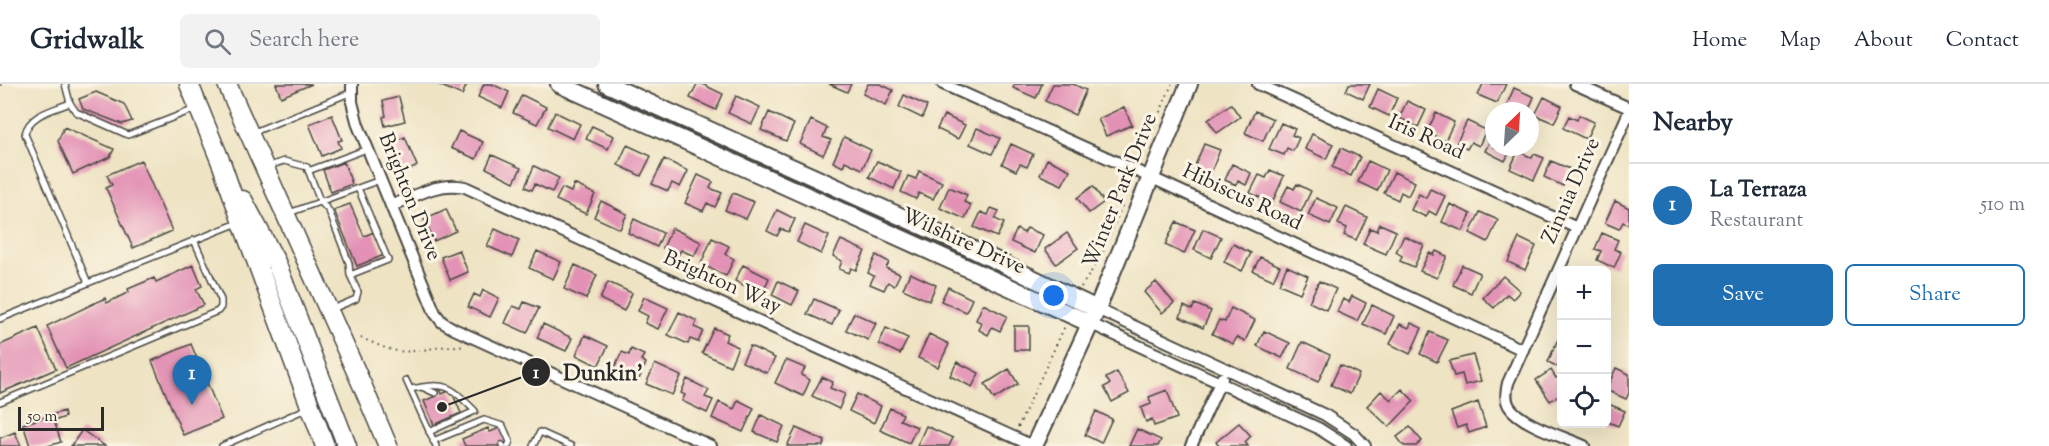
<!DOCTYPE html>
<html lang="en">
<head>
<meta charset="utf-8">
<style>
	:root { --surface:#fff; --page:#f2f2f3; --text:#1f2937; --muted:#747a83; --line:#e0e1e3; --accent:#1f6fb2 }
	body { margin:0; font-family:"Sorts Mill Goudy",serif; background:var(--page); color:var(--text) }
	.controls { position:absolute; right:18px; bottom:18px; display:grid; overflow:hidden; border-radius:9px; box-shadow:0 6px 24px #0002 }
	.controls button { width:54px; height:54px; display:grid; place-items:center; padding:0; border:0; border-bottom:2px solid var(--line); background:var(--surface); color:var(--text); font:30px sans-serif }
	.compass { position:absolute; left:1485px; top:18px; width:54px; height:54px; border-radius:50%; background:var(--surface); box-shadow:0 6px 24px #0002; rotate:25deg }
	.scale { position:absolute; left:18px; bottom:15px; width:86px; box-sizing:border-box; padding-left:6px; border:3px solid #2b2b2b; border-top:0; font-size:16px; line-height:21px; white-space:nowrap; color:#2b2b2b; -webkit-text-stroke:4px #fcf5e5; paint-order:stroke }
	.you { position:absolute; left:1054px; top:212px; width:21px; height:21px; margin:-15px; border:4px solid #fff; border-radius:50%; background:#1a73e8; box-shadow:0 0 0 9px #1a73e833 }
	.badge { display:grid; place-items:center; width:39px; height:39px; border-radius:50%; background:var(--accent); color:#fff; font-size:20px; font-weight:700 }
	.pin { position:absolute; translate:-50% -50px; filter:drop-shadow(0 2px 3px #0008) }
	.pin::after { content:''; position:absolute; top:32px; width:21px; height:18px; background:inherit; clip-path:polygon(0 0,100% 0,50% 100%) }
	.list { margin:0; padding:0; list-style:none }
	h2 { display:flex; justify-content:space-between; align-items:center; height:78px; margin:0; padding:0 24px; font-size:26px }
	h2 small { font-size:20px; font-weight:400; color:var(--muted) }
	.list li { display:grid; grid-template-columns:39px 1fr auto; gap:18px; align-items:center; box-sizing:border-box; height:84px; padding:0 24px; border-top:2px solid var(--line) }
	.list b { display:block; font-size:22px; white-space:nowrap }
	.list p { margin:0; font-size:20px; white-space:nowrap; color:var(--muted) }
	.list em { font-size:20px; font-style:normal; color:var(--muted) }
	.actions { display:flex; gap:12px; padding:18px 24px }
	.actions a { flex:1; padding:14px 0; border:2px solid var(--accent); border-radius:9px; text-align:center; font-size:21px; color:var(--accent) }
	.actions .main { background:var(--accent); color:#fff }
	.icon { flex:none; width:33px; height:33px; fill:none; stroke:currentColor; stroke-width:2; stroke-linecap:round; stroke-linejoin:round }
	.map { position:relative; flex:none; width:1629px; height:362px; overflow:hidden }
	header { display:flex; align-items:center; gap:36px; box-sizing:border-box; height:84px; padding:0 30px; background:var(--surface); border-bottom:2px solid var(--line) }
	header strong { font-size:28px }
	nav { display:flex; gap:33px; margin-inline-start:auto; font-size:21px }
	.search { width:420px; height:54px; background:var(--page); display:flex; align-items:center; gap:15px; box-sizing:border-box; padding:0 21px; border-radius:9px; color:var(--muted); font-size:22px }
	main { display:flex }
	aside { flex:1; background:var(--surface) }
	.map>svg:first-child { display:block }
</style>
</head>
<body>
<header>
<strong>Gridwalk</strong>
<div class="search"><svg class="icon" aria-label="search" viewBox="0 0 24 24"><circle cx="10" cy="10" r="6"/><path d="M15 15l6 6"/></svg>Search here</div>
<nav><a>Home</a><a>Map</a><a>About</a><a>Contact</a></nav>
</header>
<main>
<div class="map">
<svg width="1629" height="362" viewBox="0 0 1629 362">
	<rect width="100%" height="100%" fill="#fcf5e5"/>
	<filter id="ink" filterUnits="userSpaceOnUse"><feTurbulence type="fractalNoise" baseFrequency=".0167" numOctaves="2"/><feDisplacementMap in="SourceGraphic" scale="12" xChannelSelector="R" yChannelSelector="G"/><feConvolveMatrix kernelMatrix="1 2 1 2 8 2 1 2 1" color-interpolation-filters="sRGB"/></filter>
	<filter id="wash" filterUnits="userSpaceOnUse"><feTurbulence type="fractalNoise" baseFrequency=".008" numOctaves="4" result="noise"/><feDisplacementMap in="SourceGraphic" scale="24" xChannelSelector="R" yChannelSelector="G"/><feGaussianBlur stdDeviation="1.35" result="paint"/><feColorMatrix in="noise" values="0 0 0 0 0 0 0 0 0 0 0 0 0 0 0 0 0 1.4 0 .05"/><feComposite in="paint" operator="in"/></filter>
	<g filter="url(#wash)">
		<rect width="100%" height="100%" fill="#eee3c3"/>
		<g id="blocks">
			<path fill="#e392b5" d="M276 0H312L281 13Z
				M437 0H467L462 11Z
				M484 0H492L509 8 502 24 478 13Z
				M697 0H702L723 10 716 26 690 14Z
				M829 0H851L847 8Z
				M868 0H880L893 6 886 21 863 10Z
				M1015 0H1042L1036 14 1013 4Z
				M1053 0H1073L1086 6 1075 31 1045 17Z
				M1349 0H1370L1363 15 1346 7Z
				M1483 0H1506L1497 19 1478 11Z
				M1514 4 1534 13 1528 27H1509L1505 25Z
				M1378 5 1397 14 1389 32 1370 23Z
				M96 8 124 20 132 37 122 40 83 25 79 15Z
				M522 11 546 23 537 40 513 29Z
				M904 11 927 22 922 34 899 23Z
				M736 12 760 23 752 40 728 29Z
				M399 13 405 37 385 42 383 33 386 32 383 17Z
				M1544 13 1562 22 1554 39 1535 31Z
				M1407 17 1426 26 1418 43 1399 34Z
				M1231 20 1240 33 1217 49 1208 36Z
				M1124 23 1132 41 1106 52 1098 35Z
				M1255 27 1273 35 1263 57 1245 49Z
				M555 28 580 40 573 55 548 43Z
				M769 28 794 40 786 57 761 46Z
				M1436 29 1454 38 1445 57 1427 48Z
				M332 31 342 56 338 57 341 64 322 72 309 40Z
				M944 31 965 41 958 55 937 45Z
				M1579 31 1594 38 1586 55 1563 44 1569 32 1577 36Z
				M811 36 827 44 823 53 831 56 823 71 800 60Z
				M1467 37 1486 46 1479 62 1471 58 1467 65 1456 60Z
				M1281 39 1295 45 1292 51 1299 54 1293 67 1287 64 1284 71 1269 65Z
				M592 42 614 52 608 65 586 55Z
				M64 43 114 65 110 73 73 90 58 57Z
				M977 44 1000 54 992 70 970 60Z
				M459 47 483 58 476 75 451 64Z
				M1494 49V63H1512L1505 77 1485 67Z
				M1312 50 1333 60 1326 75 1305 65Z
				M405 53 417 82 404 89 391 59Z
				M844 53 871 66 862 85 845 77 843 83 833 78Z
				M1011 60 1033 70 1027 83 1020 80 1016 87 1002 80Z
				M1204 60 1220 66 1210 91 1194 84Z
				M627 61 651 72 641 92 618 81Z
				M1341 64 1360 73 1351 92 1332 83Z
				M1518 67 1532 74 1534 70 1544 74 1534 96 1510 85Z
				M492 71 521 84 514 98 486 84Z
				M664 75 688 87 680 103 672 99 668 107 652 100Z
				M1047 75 1070 86 1062 101 1040 91Z
				M141 76 172 147 133 164 106 104 112 101 107 91Z
				M877 77 901 88 894 105 869 93Z
				M1368 77 1387 86 1377 107 1358 98Z
				M1551 77 1570 85 1563 102 1544 93Z
				M344 78 352 100 331 108 323 86Z
				M1232 80 1251 89 1246 101 1238 97 1236 101 1225 96Z
				M534 82 559 94 552 108 535 100 532 106 525 103Z
				M1270 86 1284 92 1272 119 1250 109 1259 91 1266 94Z
				M919 87 942 98 933 115 919 109 916 115 901 108 908 92 916 95Z
				M1394 88 1415 98 1408 112 1401 108 1398 116 1384 109Z
				M698 91 713 98 710 104 722 109 715 123 707 119 703 127 685 119Z
				M574 100 595 110 586 130 556 116 562 104 571 108Z
				M1297 100 1311 107 1301 128 1280 118 1288 102 1294 105Z
				M1093 102 1104 118 1089 129 1077 114Z
				M949 103 967 111 964 118 971 121 965 135 940 124Z
				M1430 105 1445 112 1436 131 1429 127 1426 133 1411 126 1419 110 1426 114Z
				M733 109 754 118 746 135 725 126Z
				M1316 114 1338 124 1330 141 1308 131Z
				M601 117 627 130 620 145 594 133Z
				M1615 117 1629 124V141L1623 138 1619 145 1605 139Z
				M350 120 364 152 374 148 384 171 357 182 334 126Z
				M1450 120 1471 130 1463 147 1442 138Z
				M1346 123 1367 133 1356 156 1344 151 1347 144 1338 140Z
				M991 124 999 127 995 135 1004 139 997 153 974 143 981 128 988 131Z
				M446 125 456 147 434 157 424 135Z
				M777 126 795 135 789 148 781 145 777 152 767 147Z
				M1480 128 1498 136 1488 158 1470 149Z
				M634 135 663 149 657 163 628 149Z
				M1176 138 1195 146 1184 170 1165 161Z
				M1380 140 1396 147 1386 170 1363 160 1370 144 1377 147Z
				M805 141 829 152 821 170 797 158Z
				M672 144 701 158 694 172 681 166 678 171 663 164Z
				M1027 144 1043 151 1035 169 1011 158 1017 145 1024 149Z
				M495 145 519 156 512 173 487 162Z
				M1203 145 1221 153 1211 174 1194 166Z
				M1067 149 1078 164 1056 180 1045 165Z
				M1602 149 1618 156 1614 165 1621 168 1614 184 1597 176 1601 167 1595 165Z
				M1404 152 1424 161 1414 183 1400 177 1402 172 1396 168Z
				M712 154 729 162 725 170 734 175 726 192 701 180Z
				M1519 154 1536 162 1525 186 1508 178Z
				M841 156 865 167 856 186 851 184 849 189 839 185 842 177 833 172Z
				M1233 160 1251 169 1242 187 1224 178Z
				M459 166 468 188 450 196 441 173Z
				M537 167 561 178 553 195 529 184Z
				M1436 167 1447 172 1437 194 1420 187 1429 169 1434 171Z
				M876 171 889 178 886 184 900 190 894 202 888 198 884 206 870 200 874 192 868 189Z
				M1260 173 1280 182 1273 196 1253 187Z
				M193 181 202 202 196 205 204 221 66 284 47 242 105 214 107 219 129 208 128 205 154 194 156 198Z
				M575 181 597 191 586 215 564 205Z
				M743 181 769 194 762 210 735 197Z
				M1462 181 1480 189 1471 209 1453 201Z
				M1287 182 1308 192 1300 209 1279 200Z
				M910 189 936 201 929 217 903 205Z
				M1503 192 1520 207 1513 215 1507 210 1494 224 1483 214Z
				M778 197 799 207 792 221 772 211Z
				M1319 197 1336 205 1326 226 1309 218Z
				M608 198 632 209 624 227 600 215Z
				M1156 198 1174 219 1162 229 1144 208Z
				M948 203 972 215 966 228 941 217Z
				M483 206 499 214 490 233 468 223 474 210 480 213Z
				M1352 212 1366 219 1357 237 1337 228 1343 215 1349 218Z
				M644 213 668 224 658 245 645 239 648 232 638 227Z
				M814 215 839 226 832 241 807 230Z
				M524 218 539 224 527 249 505 239 513 222 521 225Z
				M983 220 1007 232 1000 247 992 243 988 251 979 246 982 239 976 236Z
				M1195 220 1211 227 1203 244 1180 233 1184 222 1192 226Z
				M1372 221 1394 232 1386 250 1363 240Z
				M1231 224 1255 236 1245 257 1237 253 1233 260 1212 250 1219 236 1225 238Z
				M679 228 697 237 694 243 703 247 698 258 690 255 688 260 668 251Z
				M854 229 876 239 868 256 846 246Z
				M1411 239 1422 244 1410 270 1390 260 1400 240 1409 244Z
				M543 240 572 254 566 267 537 254Z
				M1014 242H1029V266H1014Z
				M38 244 56 285 0 309V261Z
				M714 244 728 250 725 257 738 263 730 282 702 269Z
				M886 244 908 254 900 270 879 260Z
				M1264 247 1290 259 1282 274 1257 262Z
				M1430 248 1448 256 1437 278 1420 270Z
				M929 250 949 260 938 283 918 274Z
				M585 251 608 262 598 282 576 271Z
				M1559 253 1562 254V285L1548 278Z
				M1302 258 1330 271 1318 298 1290 285Z
				M191 260 222 335 183 351 152 277Z
				M750 262 775 274 767 289 742 278Z
				M631 265 644 271 641 276 646 279 639 295 614 284 622 268 629 271Z
				M1473 271 1481 297 1465 301 1462 290 1454 292 1449 277Z
				M786 276 805 284 801 291 810 296 803 312 775 299Z
				M957 278 979 289 972 303 950 292Z
				M655 280 681 292 672 311 646 300Z
				M1340 281 1359 290 1350 310 1331 301Z
				M1616 284 1629 290V309L1626 315 1606 306Z
				M1009 285 1018 300 994 315 985 300Z
				M1551 286 1556 294 1562 291V309L1550 317 1536 296Z
				M1117 288 1129 309 1112 318 1104 303 1110 300 1106 294Z
				M822 293 833 298 830 304 845 310 839 325 812 312Z
				M687 295 709 306 705 313 713 316 707 329 682 317 685 311 681 309Z
				M440 304 442 310 451 306 461 329 434 341 424 317 436 312 433 306Z
				M1402 305 1414 317 1389 343 1367 322 1381 307 1391 316Z
				M1167 306 1177 334 1154 342 1152 335 1146 338 1141 324 1151 320 1149 313Z
				M857 310 881 322 874 339 849 327Z
				M738 316 754 324 743 348 712 334 719 318 734 325Z
				M1478 318 1486 343 1469 349 1466 341 1457 344 1451 328Z
				M1606 319 1625 327 1618 342 1606 337Z
				M890 324 903 330 900 336 917 343 909 359 880 346Z
				M64 327 65 333 54 337 61 358 48 362H30L23 340Z
				M1096 327 1112 335 1101 359 1085 351Z
				M761 331 784 342 777 358 754 348Z
				M1239 339 1251 352 1245 358 1248 362H1219L1216 358Z
				M926 342 953 354 949 362H917Z
				M502 343 508 358 499 362H465L462 355 488 344 490 348Z
				M1410 343 1422 357 1416 362H1404L1397 353Z
				M796 344 825 357 823 362H787Z
				M1137 345 1161 356 1158 362H1129Z
				M82 346 105 362H71Z
				M15 348 21 362H0V354Z"/>
		</g>
	</g>
	<g filter="url(#ink)">
		<use href="#blocks" fill-opacity="0" stroke="#484742" stroke-width="1.5"/>
		<g fill="none" stroke-linecap="round" stroke-linejoin="round">
			<defs>
				<path id="lane" d="M65 0 70 19C54 26 29 30 25 50L88 199 238 139
					M70 19 76 28 128 51 195 25
					M254 48 352 8
					M269 82 284 77 307 83 320 117 329 127 349 179 350 191
					M308 87 367 65
					M289 129 380 96
					M330 226 356 215 358 208 350 191 388 176 358 104
					M0 235 88 199
					M406 296 436 362
					M422 303 435 309
					M410 305C448 298 449 301 475 327L429 348
					M0 318 218 227 221 223V216L194 156
					M433 357 484 336 503 342 510 358 508 362
					M502 361 503 362
					M222 362 308 324
					M533 362 540 348 571 362"/>
				<path id="street" d="M352 0V18L358 41 435 229 442 238 454 245 711 362
					M943 0 1150 93 1523 266
					M1258 0 1577 144
					M1575 0 1629 24
					M391 122C416 112 438 97 465 103L1033 362
					M1097 225 1325 331 1354 350 1365 362
					M1089 239 1318 344 1346 362
					M1191 362 1222 294
					M1584 362C1564 353 1520 340 1509 322 1505 315 1506 308 1508 299L1629 28"/>
				<path id="secondary" d="M559 0 1089 239
					M607 0 951 155 1097 225
					M1034 362 1097 225 1189 0"/>
				<path id="primary" d="M189 0 222 81 241 136 325 362
					M227 0 363 303 388 362
					M243 116 276 178 347 362"/>
			</defs>
			<use href="#lane" stroke="#484742" stroke-width="8"/>
			<use href="#street" stroke="#484742" stroke-width="14"/>
			<use href="#secondary" stroke="#484742" stroke-width="20"/>
			<use href="#primary" stroke="#484742" stroke-width="21"/>
			<path stroke="#484742" stroke-width="2" stroke-dasharray="1.5 4.5" stroke-linecap="butt" d="M0 1 4 0
				M1139 78 1172 0
				M1081 203 1101 173 1132 97
				M361 254C372 258 385 265 397 267 421 270 440 259 464 263
				M1018 343 1065 242"/>
			<use href="#lane" stroke="#fff" stroke-width="5"/>
			<use href="#street" stroke="#fff" stroke-width="10"/>
			<use href="#secondary" stroke="#fff" stroke-width="16"/>
			<use href="#primary" stroke="#fff" stroke-width="18"/>
		</g>
	</g>
	<g text-anchor="middle" dominant-baseline="central" stroke-width="6" stroke-linejoin="round" paint-order="stroke">
		<g font-size="21" fill="#2b2b2b" stroke="#fcf5e5">
			<text transform="translate(1426 54) rotate(24)">Iris Road</text>
			<text transform="translate(1121 107) rotate(-68)">Winter Park Drive</text>
			<text transform="translate(1572 107) rotate(-66)">Zinnia Drive</text>
			<text transform="translate(409 113) rotate(68)">Brighton Drive</text>
			<text transform="translate(1242 114) rotate(25)">Hibiscus Road</text>
			<text transform="translate(963 158) rotate(24)">Wilshire Drive</text>
			<text transform="translate(722 199) rotate(24)">Brighton Way</text>
		</g>
	</g>
	<path fill="none" stroke="#2b2b2b" stroke-width="2" d="M442 323L536 288"/>
	<g fill="#2b2b2b" stroke="#fcf5e5" stroke-width="2">
		<circle cx="442" cy="323" r="6"/>
		<circle cx="536" cy="288" r="15"/>
	</g>
	<g font-size="18" text-anchor="middle" font-weight="bold" fill="#fff">
		<text x="536" y="294">1</text>
	</g>
	<g font-size="22" text-anchor="middle" font-weight="bold" fill="#2b2b2b" stroke="#fcf5e5" stroke-width="6" stroke-linejoin="round" paint-order="stroke">
		<text x="603" y="296">Dunkin'</text>
	</g>
</svg>
<div class="controls">
<button>+</button>
<button>−</button>
<button><svg class="icon" aria-label="locate" viewBox="0 0 24 24"><circle cx="12" cy="12" r="6"/><path d="M12 2v4M12 18v4M2 12h4M18 12h4"/></svg></button>
</div>
<svg class="compass" viewBox="-18 -18 36 36"><path d="M0-13l5 13h-10z" fill="#e53935"/><path d="M0 13l5-13h-10z" fill="#747a83"/></svg>
<div class="scale">50 m</div>
<div class="you"></div>
<div class="pin badge" style="left:192px;top:321px">1</div>
</div>
<aside>
<h2>Nearby<small></small></h2>
<ul class="list">
<li><span class="badge">1</span><div><b>La Terraza</b><p>Restaurant</p></div><em>510 m</em></li>
</ul>
<div class="actions"><a class="main">Save</a><a>Share</a></div>
</aside>
</main>
</body>
</html>
